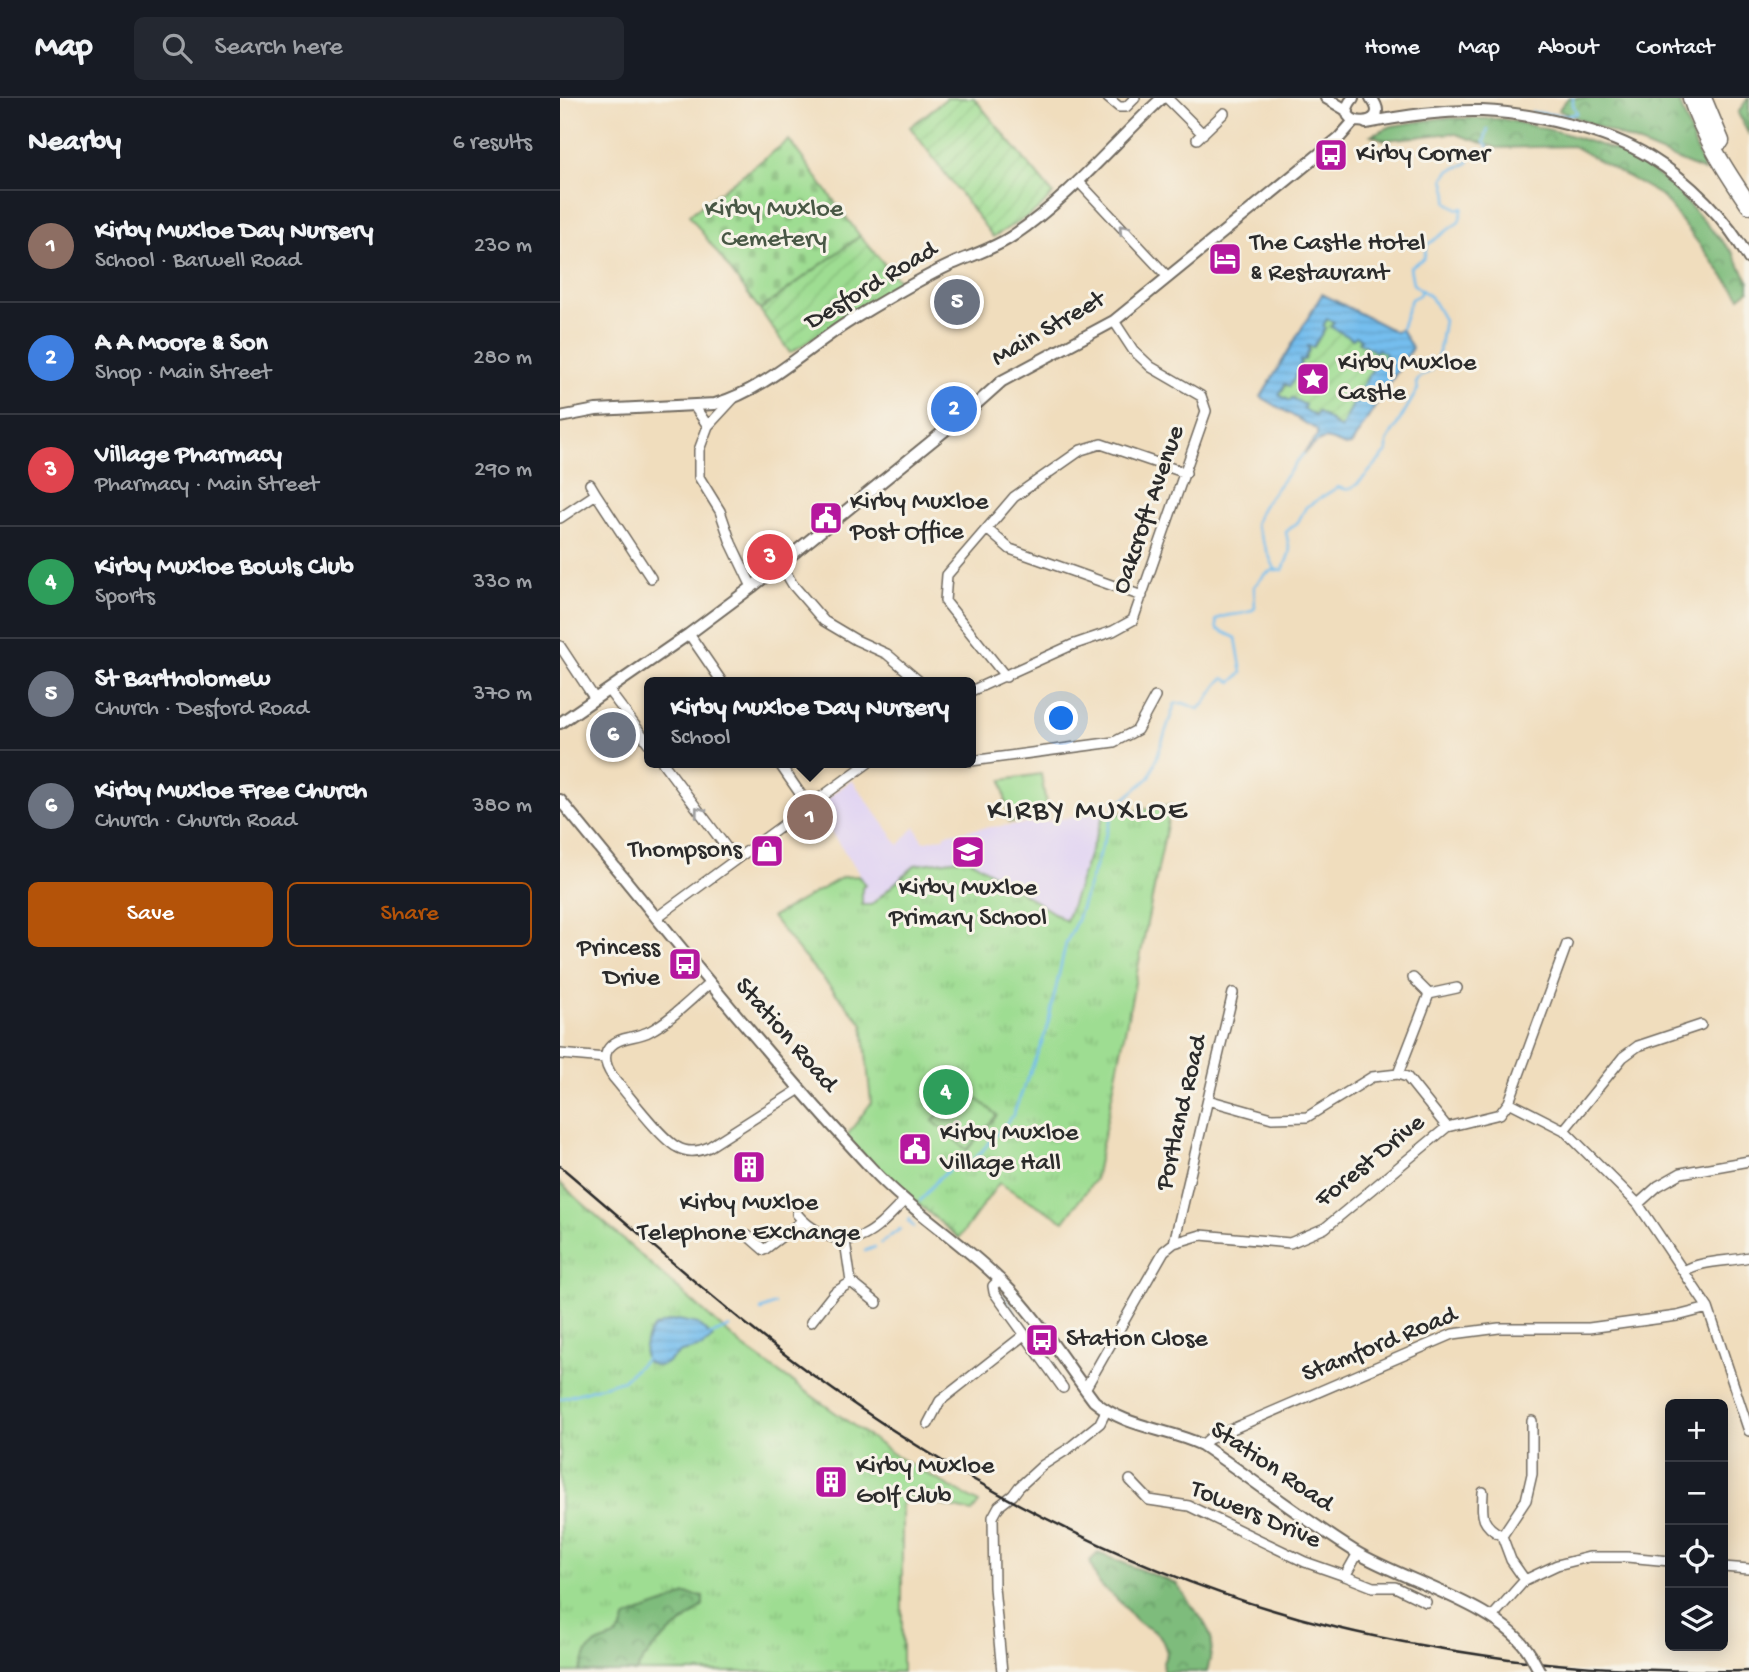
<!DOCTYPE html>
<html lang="en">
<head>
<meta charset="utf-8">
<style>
	:root { --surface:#171b24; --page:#242831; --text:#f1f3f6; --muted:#9ea1a6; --line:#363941; --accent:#b45309 }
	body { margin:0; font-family:"Gochi Hand",sans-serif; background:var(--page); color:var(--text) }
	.controls { position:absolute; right:21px; bottom:21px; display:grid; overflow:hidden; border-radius:10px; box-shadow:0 4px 18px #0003 }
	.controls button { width:63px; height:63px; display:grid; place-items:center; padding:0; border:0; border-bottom:2px solid var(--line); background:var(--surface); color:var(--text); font:35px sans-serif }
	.you { position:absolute; left:502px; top:621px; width:24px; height:24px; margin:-18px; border:5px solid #fff; border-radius:50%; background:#1a73e8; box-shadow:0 0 0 10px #1a73e833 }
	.badge { display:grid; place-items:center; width:46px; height:46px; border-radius:50%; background:var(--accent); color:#fff; font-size:23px; font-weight:700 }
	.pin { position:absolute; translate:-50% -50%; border:4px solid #fff; box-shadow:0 2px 7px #0006 }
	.popup { position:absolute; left:84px; top:579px; width:332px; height:91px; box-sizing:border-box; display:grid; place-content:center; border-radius:10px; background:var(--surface); filter:drop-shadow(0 2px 5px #0005); font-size:23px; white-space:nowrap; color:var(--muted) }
	.popup b { font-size:26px; color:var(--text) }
	.popup::after { content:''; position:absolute; left:50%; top:100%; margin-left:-14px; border:14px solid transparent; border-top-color:var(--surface) }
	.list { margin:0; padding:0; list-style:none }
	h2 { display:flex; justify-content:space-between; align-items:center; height:91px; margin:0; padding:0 28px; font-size:30px }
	h2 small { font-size:23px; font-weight:400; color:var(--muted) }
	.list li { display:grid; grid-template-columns:46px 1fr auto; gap:21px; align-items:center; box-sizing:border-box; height:112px; padding:0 28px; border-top:2px solid var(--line) }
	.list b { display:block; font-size:26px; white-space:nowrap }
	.list p { margin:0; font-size:23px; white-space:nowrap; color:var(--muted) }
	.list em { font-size:23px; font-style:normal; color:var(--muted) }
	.actions { display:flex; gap:14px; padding:21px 28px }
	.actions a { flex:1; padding:16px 0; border:2px solid var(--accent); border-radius:10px; text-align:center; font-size:24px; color:var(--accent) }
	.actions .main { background:var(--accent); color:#fff }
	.icon { flex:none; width:38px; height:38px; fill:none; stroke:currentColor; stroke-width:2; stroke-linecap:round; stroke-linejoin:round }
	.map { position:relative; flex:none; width:1189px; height:1574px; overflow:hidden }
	header { display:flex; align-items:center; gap:42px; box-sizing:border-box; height:98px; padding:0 35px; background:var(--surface); border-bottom:2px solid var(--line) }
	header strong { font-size:33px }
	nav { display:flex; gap:38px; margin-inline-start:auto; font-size:24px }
	.search { width:490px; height:63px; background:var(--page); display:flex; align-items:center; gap:18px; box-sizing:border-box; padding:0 24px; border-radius:10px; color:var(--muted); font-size:26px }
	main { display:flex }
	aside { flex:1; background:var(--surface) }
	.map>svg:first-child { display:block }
</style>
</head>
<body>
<header>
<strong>Map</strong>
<div class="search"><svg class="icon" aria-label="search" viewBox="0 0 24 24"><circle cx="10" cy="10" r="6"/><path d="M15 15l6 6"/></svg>Search here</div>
<nav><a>Home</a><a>Map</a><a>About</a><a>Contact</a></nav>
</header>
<main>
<aside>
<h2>Nearby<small>6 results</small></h2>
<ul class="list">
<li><span class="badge" style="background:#8d6e63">1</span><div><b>Kirby Muxloe Day Nursery</b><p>School · Barwell Road</p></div><em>230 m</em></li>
<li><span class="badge" style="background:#3f7fe0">2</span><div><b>A A Moore &amp; Son</b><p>Shop · Main Street</p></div><em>280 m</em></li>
<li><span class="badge" style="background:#e0444e">3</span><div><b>Village Pharmacy</b><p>Pharmacy · Main Street</p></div><em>290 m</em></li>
<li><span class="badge" style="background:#2e9e5b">4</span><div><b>Kirby Muxloe Bowls Club</b><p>Sports</p></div><em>330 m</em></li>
<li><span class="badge" style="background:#6b7280">5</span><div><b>St Bartholomew</b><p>Church · Desford Road</p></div><em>370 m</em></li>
<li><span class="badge" style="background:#6b7280">6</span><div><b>Kirby Muxloe Free Church</b><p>Church · Church Road</p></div><em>380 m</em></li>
</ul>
<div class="actions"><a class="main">Save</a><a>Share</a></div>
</aside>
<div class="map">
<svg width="1189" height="1574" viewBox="0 0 1189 1574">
	<defs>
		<pattern id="grass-tufts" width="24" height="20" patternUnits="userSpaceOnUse" patternTransform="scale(1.75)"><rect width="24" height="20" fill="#9edd92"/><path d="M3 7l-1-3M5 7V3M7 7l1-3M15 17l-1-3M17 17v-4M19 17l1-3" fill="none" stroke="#88be7e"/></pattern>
		<pattern id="forest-crowns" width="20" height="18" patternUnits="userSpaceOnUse" patternTransform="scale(1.75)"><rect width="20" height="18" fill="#7ebc7c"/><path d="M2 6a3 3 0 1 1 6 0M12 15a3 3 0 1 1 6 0" fill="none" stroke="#679966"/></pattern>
		<pattern id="cemetery-stones" width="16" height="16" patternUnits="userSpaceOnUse" patternTransform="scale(1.75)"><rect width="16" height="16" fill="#9edd92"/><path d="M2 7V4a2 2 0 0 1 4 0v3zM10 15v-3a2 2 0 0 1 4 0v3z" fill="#88be7e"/></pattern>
		<pattern id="garden-furrows" width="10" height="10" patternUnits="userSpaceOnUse" patternTransform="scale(1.75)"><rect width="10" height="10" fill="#9edd92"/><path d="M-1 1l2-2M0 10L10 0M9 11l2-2" fill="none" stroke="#88be7e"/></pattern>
		<pattern id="water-rules" width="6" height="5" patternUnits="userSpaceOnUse" patternTransform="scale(1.75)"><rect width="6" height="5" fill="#75beee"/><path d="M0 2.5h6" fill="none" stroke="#65a3cc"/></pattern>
	</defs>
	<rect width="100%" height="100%" fill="#f7f3e8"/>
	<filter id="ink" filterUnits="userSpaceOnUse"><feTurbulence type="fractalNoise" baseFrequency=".0143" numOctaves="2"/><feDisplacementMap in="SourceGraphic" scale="14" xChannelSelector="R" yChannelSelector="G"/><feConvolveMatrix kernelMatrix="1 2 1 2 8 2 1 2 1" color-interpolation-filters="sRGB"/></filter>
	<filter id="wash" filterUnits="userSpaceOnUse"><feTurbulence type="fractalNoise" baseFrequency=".00686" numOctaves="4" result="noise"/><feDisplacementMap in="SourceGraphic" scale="28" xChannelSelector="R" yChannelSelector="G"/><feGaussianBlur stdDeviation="1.57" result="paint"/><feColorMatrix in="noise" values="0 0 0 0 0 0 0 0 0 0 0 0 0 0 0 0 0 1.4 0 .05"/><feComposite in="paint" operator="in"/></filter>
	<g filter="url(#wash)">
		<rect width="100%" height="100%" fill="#f0ddbd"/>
		<path fill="#e1d4f3" d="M292 682 339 747 355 728 363 744 384 739V736L421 730 482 724 538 714 543 718 506 824 408 760 355 767 311 807 301 808V790L305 787 296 770 254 710Z"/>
		<path fill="url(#grass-tufts)" stroke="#64845e" stroke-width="2" d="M611 707 535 1081 504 1123 439 1085 399 1140 350 1099 285 1040 311 1005 303 926 243 858 212 819 283 779 299 778 305 787 302 790V807H311L355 767 408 760 506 823 543 718Z
			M0 1085 182 1248 339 1360 419 1405 412 1414 342 1398V1574H0Z"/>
		<path fill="url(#forest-crowns)" stroke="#547454" stroke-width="2" d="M1008 0H1118L1144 73 998 12Z
			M1188 0H1189V37L1178 15Z
			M882 20 943 21 1003 35 1067 56 1112 88 1173 155 1189 184V192L1180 199 1102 98 1013 48 937 50 893 35 825 42 811 37 832 28Z
			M538 1455 617 1486C626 1504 651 1526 652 1545 652 1555 649 1565 647 1574H603V1564L607 1555C599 1530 598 1537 578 1524 571 1519 566 1509 559 1503 538 1485 539 1490 530 1463Z
			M125 1496 143 1498V1508C121 1528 89 1546 76 1574H19C24 1567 23 1559 28 1553 41 1537 60 1548 65 1521 86 1509 105 1509 125 1496Z"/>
		<path fill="url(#cemetery-stones)" stroke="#64845e" stroke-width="2" d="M229 42 300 138 200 212 129 117Z"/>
		<path fill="url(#garden-furrows)" stroke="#64845e" stroke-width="2" d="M387 0H414L493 96 478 112 433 139 350 29Z
			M300 138 341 185 230 255 200 212Z
			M767 220 774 224 772 228 793 241 795 237 801 241 799 244 816 254 818 251 826 256 822 262 819 261 802 290 805 292 782 331 758 314 755 318 743 311 744 307 732 300 730 303 719 297 726 286 730 287 741 269 740 262H745L749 252 748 248 754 249 765 230 763 229Z"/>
		<path fill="#9edd92" stroke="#64845e" stroke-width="2" d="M481 676 488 718 449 724 442 682Z
			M402 988 437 1017 407 1052 373 1023Z"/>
		<path fill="url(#water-rules)" stroke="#50748c" stroke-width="2" fill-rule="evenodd" d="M762 196 836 234 841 231 852 250 791 347 785 348C762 337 763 339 743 356L757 338V332L701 299ZM767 221 774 224 771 229 793 241 796 238 801 241 799 244 816 254 818 251 826 256 822 262 819 261 801 290 805 293 797 306 794 304 781 331 758 314 755 318 743 311 745 307 732 300 730 303 719 297 725 286 730 288 741 269 740 262H744L749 252 748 248 753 249 765 230 763 228Z
			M118 1222 138 1226 153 1240 142 1249 121 1254 105 1266 98 1268 88 1265 84 1257C86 1231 93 1226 118 1222Z"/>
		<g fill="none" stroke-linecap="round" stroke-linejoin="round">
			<path stroke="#75beee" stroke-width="2.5" d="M972 14 1007 18 1017 15 1013 7V0
				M841 231 851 201 859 197 861 193
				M715 471 695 426 702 409 743 356
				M360 1103 380 1079 395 1068 415 1061 453 1017 486 934 506 845 517 822 555 709 590 679 615 606 623 605 639 611C650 602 653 589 664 580L672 584 682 575 676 540 657 531 656 522C667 513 684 520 695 510L694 489C703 478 708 470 723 472L730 454 726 434 738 424 746 409 778 389C780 390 787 392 789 391 798 390 819 361 827 354V344L858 291 856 285 860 279 872 272 879 254 884 222 871 199 853 186 850 169 864 160 867 147 899 124 903 110 898 111 887 104 888 97 884 80 889 73 908 65 909 59 926 54 928 49 924 44 928 31
				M350 1121 348 1123 354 1129
				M321 1145 340 1131
				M305 1153 315 1149
				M442 1197 494 1268
				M201 1212 215 1206
				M149 1238 170 1229
				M0 1301 63 1282 87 1260"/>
		</g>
	</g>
	<g filter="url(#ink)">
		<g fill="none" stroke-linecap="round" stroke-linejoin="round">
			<defs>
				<path id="minor" d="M548 0 559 9H566L575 0
					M607 0 643 36
					M637 41 664 15
					M518 83 608 179
					M174 300 148 328 139 352V379L160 413 171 445 192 489
					M134 308 148 328
					M30 386 36 396
					M0 420 36 396 91 480
					M427 431 450 451 582 498
					M221 467 233 487 264 523 296 542 327 556 360 584
					M129 536 162 584
					M0 548 35 601
					M446 579 385 503 387 477 454 399 521 352 541 346 626 375
					M49 593 89 646
					M411 593 512 547 553 533 573 522 646 313 641 298 591 269 573 252 554 223
					M411 663 554 644 577 632 595 599
					M103 665 175 761
					M219 665 248 707
					M96 820 308 665
					M150 885C131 901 111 922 90 933 76 941 56 937 47 953 43 962 48 972 53 979 67 995 100 1040 117 1049 127 1055 138 1054 149 1049L240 991
					M869 896 897 890
					M0 956 45 960
					M838 976 869 896 853 880
					M648 1002 712 1020 747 1019 812 979 838 976 847 979 887 1029
					M949 1004 1007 846
					M1004 1032 1063 959 1078 948 1141 927
					M1078 1106 1098 1088 1121 1075 1189 1063
					M237 1116C244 1125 253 1131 263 1136 301 1153 319 1128 344 1103
					M188 1138 204 1152 242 1123
					M614 1145 673 895
					M1124 1173C1143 1162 1167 1164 1189 1159
					M440 1181 433 1188 434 1194 503 1290
					M291 1184 317 1205
					M251 1224 274 1195 291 1184 285 1143
					M525 1291 604 1153 614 1145 641 1137 730 1145 765 1130 887 1029 940 1016 949 1004 1004 1032 1078 1106 1148 1210 1189 1333
					M368 1326 380 1303 464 1237
					M642 1347 649 1341 893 1236 939 1230H1029L1117 1218 1148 1210
					M570 1382 589 1402 629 1408 745 1464 785 1478 798 1455
					M923 1394C922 1418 920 1426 942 1438L951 1462 965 1482
					M942 1438 966 1402 972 1376V1323
					M1163 1469 1189 1471
					M785 1478 813 1489H835L866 1504
					M932 1519 965 1482 997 1467 1029 1459H1067L1110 1463
					M442 1574 434 1489 433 1419 439 1408 453 1397 459 1389 483 1367 508 1351 540 1325 546 1313"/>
				<path id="tertiary" d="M766 0 788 13
					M793 0C767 31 837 32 811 0
					M806 25C844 18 882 12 922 13 972 15 1047 32 1090 59 1129 83 1167 121 1189 161
					M0 319 36 312 155 306C207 291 245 251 290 223 323 203 357 182 392 166 412 157 436 150 454 137 509 100 553 46 602 0
					M0 625 129 536 192 489 404 317 442 283 554 223 779 40 794 23
					M0 702C102 826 202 953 312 1071 351 1113 400 1142 440 1182 477 1218 503 1262 534 1303 566 1330 606 1330 642 1347 694 1382 743 1421 796 1454 844 1483 942 1508 970 1556"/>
				<path id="motorway" d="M1131 0C1144 39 1166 73 1189 107
					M1143 0 1161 43"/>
			</defs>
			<use href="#minor" stroke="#70695e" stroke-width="12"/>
			<use href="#tertiary" stroke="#70695e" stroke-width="14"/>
			<use href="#motorway" stroke="#70695e" stroke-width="19"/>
			<use href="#minor" stroke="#fff" stroke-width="9"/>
			<use href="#tertiary" stroke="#fff" stroke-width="10"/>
			<use href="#motorway" stroke="#fff" stroke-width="16"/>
			<path stroke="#2b2b2b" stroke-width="2.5" d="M0 1068C81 1136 161 1210 247 1273 406 1389 586 1483 778 1530 835 1544 892 1553 949 1561 1029 1571 1109 1574 1189 1573"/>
			<defs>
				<path id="tertiary-bridge" d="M970 1556 980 1574"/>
			</defs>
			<use href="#tertiary-bridge" stroke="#70695e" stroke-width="14" stroke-linecap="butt"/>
			<use href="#tertiary-bridge" stroke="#fff" stroke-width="10"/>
		</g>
		<defs><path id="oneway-chevron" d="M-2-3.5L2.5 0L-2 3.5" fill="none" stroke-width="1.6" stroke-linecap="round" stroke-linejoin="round" transform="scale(1.75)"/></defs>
		<g stroke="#a0a0a0">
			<use href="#oneway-chevron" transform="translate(563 131) rotate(-133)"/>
			<use href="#oneway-chevron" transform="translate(139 713) rotate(-127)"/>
		</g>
	</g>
	<defs>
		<symbol id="bus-square" viewBox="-11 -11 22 22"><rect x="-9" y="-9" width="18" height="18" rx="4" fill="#b5179e" stroke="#f7f3e8"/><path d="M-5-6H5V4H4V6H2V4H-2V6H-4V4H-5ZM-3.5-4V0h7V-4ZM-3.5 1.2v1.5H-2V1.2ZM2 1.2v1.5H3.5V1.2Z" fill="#fff"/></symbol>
		<symbol id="hotel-square" viewBox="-11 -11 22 22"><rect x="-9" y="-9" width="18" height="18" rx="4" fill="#b5179e" stroke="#f7f3e8"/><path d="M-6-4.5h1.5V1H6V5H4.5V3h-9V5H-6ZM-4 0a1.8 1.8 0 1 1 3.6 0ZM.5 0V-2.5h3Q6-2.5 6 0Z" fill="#fff"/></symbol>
		<symbol id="sight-square" viewBox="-11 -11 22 22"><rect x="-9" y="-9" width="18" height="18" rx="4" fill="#b5179e" stroke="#f7f3e8"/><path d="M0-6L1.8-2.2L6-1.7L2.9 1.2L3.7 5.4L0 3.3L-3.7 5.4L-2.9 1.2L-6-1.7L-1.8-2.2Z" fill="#fff"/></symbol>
		<symbol id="civic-square" viewBox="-11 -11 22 22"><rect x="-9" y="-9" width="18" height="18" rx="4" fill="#b5179e" stroke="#f7f3e8"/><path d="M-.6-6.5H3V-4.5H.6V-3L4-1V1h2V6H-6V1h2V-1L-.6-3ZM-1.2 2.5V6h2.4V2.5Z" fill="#fff"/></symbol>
		<symbol id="shop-square" viewBox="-11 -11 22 22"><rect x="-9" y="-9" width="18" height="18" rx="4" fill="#b5179e" stroke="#f7f3e8"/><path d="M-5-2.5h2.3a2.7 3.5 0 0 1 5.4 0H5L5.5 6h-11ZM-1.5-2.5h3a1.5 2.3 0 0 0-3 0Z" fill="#fff"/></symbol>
		<symbol id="school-square" viewBox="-11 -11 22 22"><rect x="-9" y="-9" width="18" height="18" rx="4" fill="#b5179e" stroke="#f7f3e8"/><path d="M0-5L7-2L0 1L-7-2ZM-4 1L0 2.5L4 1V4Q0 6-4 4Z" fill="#fff"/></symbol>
		<symbol id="building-square" viewBox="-11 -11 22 22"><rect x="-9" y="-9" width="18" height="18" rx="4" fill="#b5179e" stroke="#f7f3e8"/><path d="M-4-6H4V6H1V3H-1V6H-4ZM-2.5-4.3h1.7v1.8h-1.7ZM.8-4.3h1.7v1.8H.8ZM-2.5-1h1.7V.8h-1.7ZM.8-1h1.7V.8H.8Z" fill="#fff"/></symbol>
	</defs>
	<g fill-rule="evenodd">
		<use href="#bus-square" x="752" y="38" width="38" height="38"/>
		<use href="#hotel-square" x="646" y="142" width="38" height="38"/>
		<use href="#sight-square" x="734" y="262" width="38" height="38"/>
		<use href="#civic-square" x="247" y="401" width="38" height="38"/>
		<use href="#shop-square" x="188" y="734" width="38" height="38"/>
		<use href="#school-square" x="389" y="735" width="38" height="38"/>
		<use href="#bus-square" x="106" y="847" width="38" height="38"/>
		<use href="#civic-square" x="336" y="1032" width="38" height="38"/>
		<use href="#building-square" x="170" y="1050" width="38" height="38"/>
		<use href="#bus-square" x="463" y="1223" width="38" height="38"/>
		<use href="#building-square" x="252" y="1365" width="38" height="38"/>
	</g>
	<g text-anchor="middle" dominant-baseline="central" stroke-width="6" stroke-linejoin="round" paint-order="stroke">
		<g font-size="26" fill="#2b2b2b" stroke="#f7f3e8" text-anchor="start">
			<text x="796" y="57">Kirby Corner</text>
			<text x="690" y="146">The Castle Hotel<tspan x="690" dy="30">&amp; Restaurant</tspan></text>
			<text x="778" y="266">Kirby Muxloe<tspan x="778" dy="30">Castle</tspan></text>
			<text x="290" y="405">Kirby Muxloe<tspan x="290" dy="30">Post Office</tspan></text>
			<text x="182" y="753" text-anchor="end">Thompsons</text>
			<text x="408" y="791" text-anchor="middle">Kirby Muxloe<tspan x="408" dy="30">Primary School</tspan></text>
			<text x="100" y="851" text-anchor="end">Princess<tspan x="100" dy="30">Drive</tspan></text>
			<text x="380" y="1036">Kirby Muxloe<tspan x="380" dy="30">Village Hall</tspan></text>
			<text x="189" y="1106" text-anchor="middle">Kirby Muxloe<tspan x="189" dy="30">Telephone Exchange</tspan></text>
			<text x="506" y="1242">Station Close</text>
			<text x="296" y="1369">Kirby Muxloe<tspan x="296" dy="30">Golf Club</tspan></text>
		</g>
		<g font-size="26" fill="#485845" stroke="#f7f3e8">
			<text x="214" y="112">Kirby Muxloe<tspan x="214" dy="30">Cemetery</tspan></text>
		</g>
		<g font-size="26" fill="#2b2b2b" stroke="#f7f3e8">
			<text transform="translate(312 189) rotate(-31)">Desford Road</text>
			<text transform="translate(489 232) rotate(-30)">Main Street</text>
			<text transform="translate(590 412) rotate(-71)">Oakcroft Avenue</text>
			<text transform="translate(225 938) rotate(49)">Station Road</text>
			<text transform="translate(623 1015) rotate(-77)">Portland Road</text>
			<text transform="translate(811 1064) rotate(-39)">Forest Drive</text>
			<text transform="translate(820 1248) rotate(-22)">Stamford Road</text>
			<text transform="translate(711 1370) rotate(34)">Station Road</text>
			<text transform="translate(695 1418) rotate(23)">Towers Drive</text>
		</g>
		<g font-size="30" letter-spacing="2" fill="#2b2b2b" stroke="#f7f3e8">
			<text x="528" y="714">KIRBY MUXLOE</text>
		</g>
	</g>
</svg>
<div class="controls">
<button>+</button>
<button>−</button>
<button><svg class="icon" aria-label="locate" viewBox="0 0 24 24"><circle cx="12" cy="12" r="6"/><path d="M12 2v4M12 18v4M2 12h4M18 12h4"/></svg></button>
<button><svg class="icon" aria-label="layers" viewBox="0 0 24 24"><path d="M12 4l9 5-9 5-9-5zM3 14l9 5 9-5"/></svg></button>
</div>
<div class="you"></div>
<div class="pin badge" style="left:250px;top:719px;background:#8d6e63">1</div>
<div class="popup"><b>Kirby Muxloe Day Nursery</b>School</div>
<div class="pin badge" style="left:394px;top:311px;background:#3f7fe0">2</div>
<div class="pin badge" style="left:210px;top:459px;background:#e0444e">3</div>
<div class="pin badge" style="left:386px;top:994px;background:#2e9e5b">4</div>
<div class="pin badge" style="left:397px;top:204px;background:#6b7280">5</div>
<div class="pin badge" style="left:53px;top:637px;background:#6b7280">6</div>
</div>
</main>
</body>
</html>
